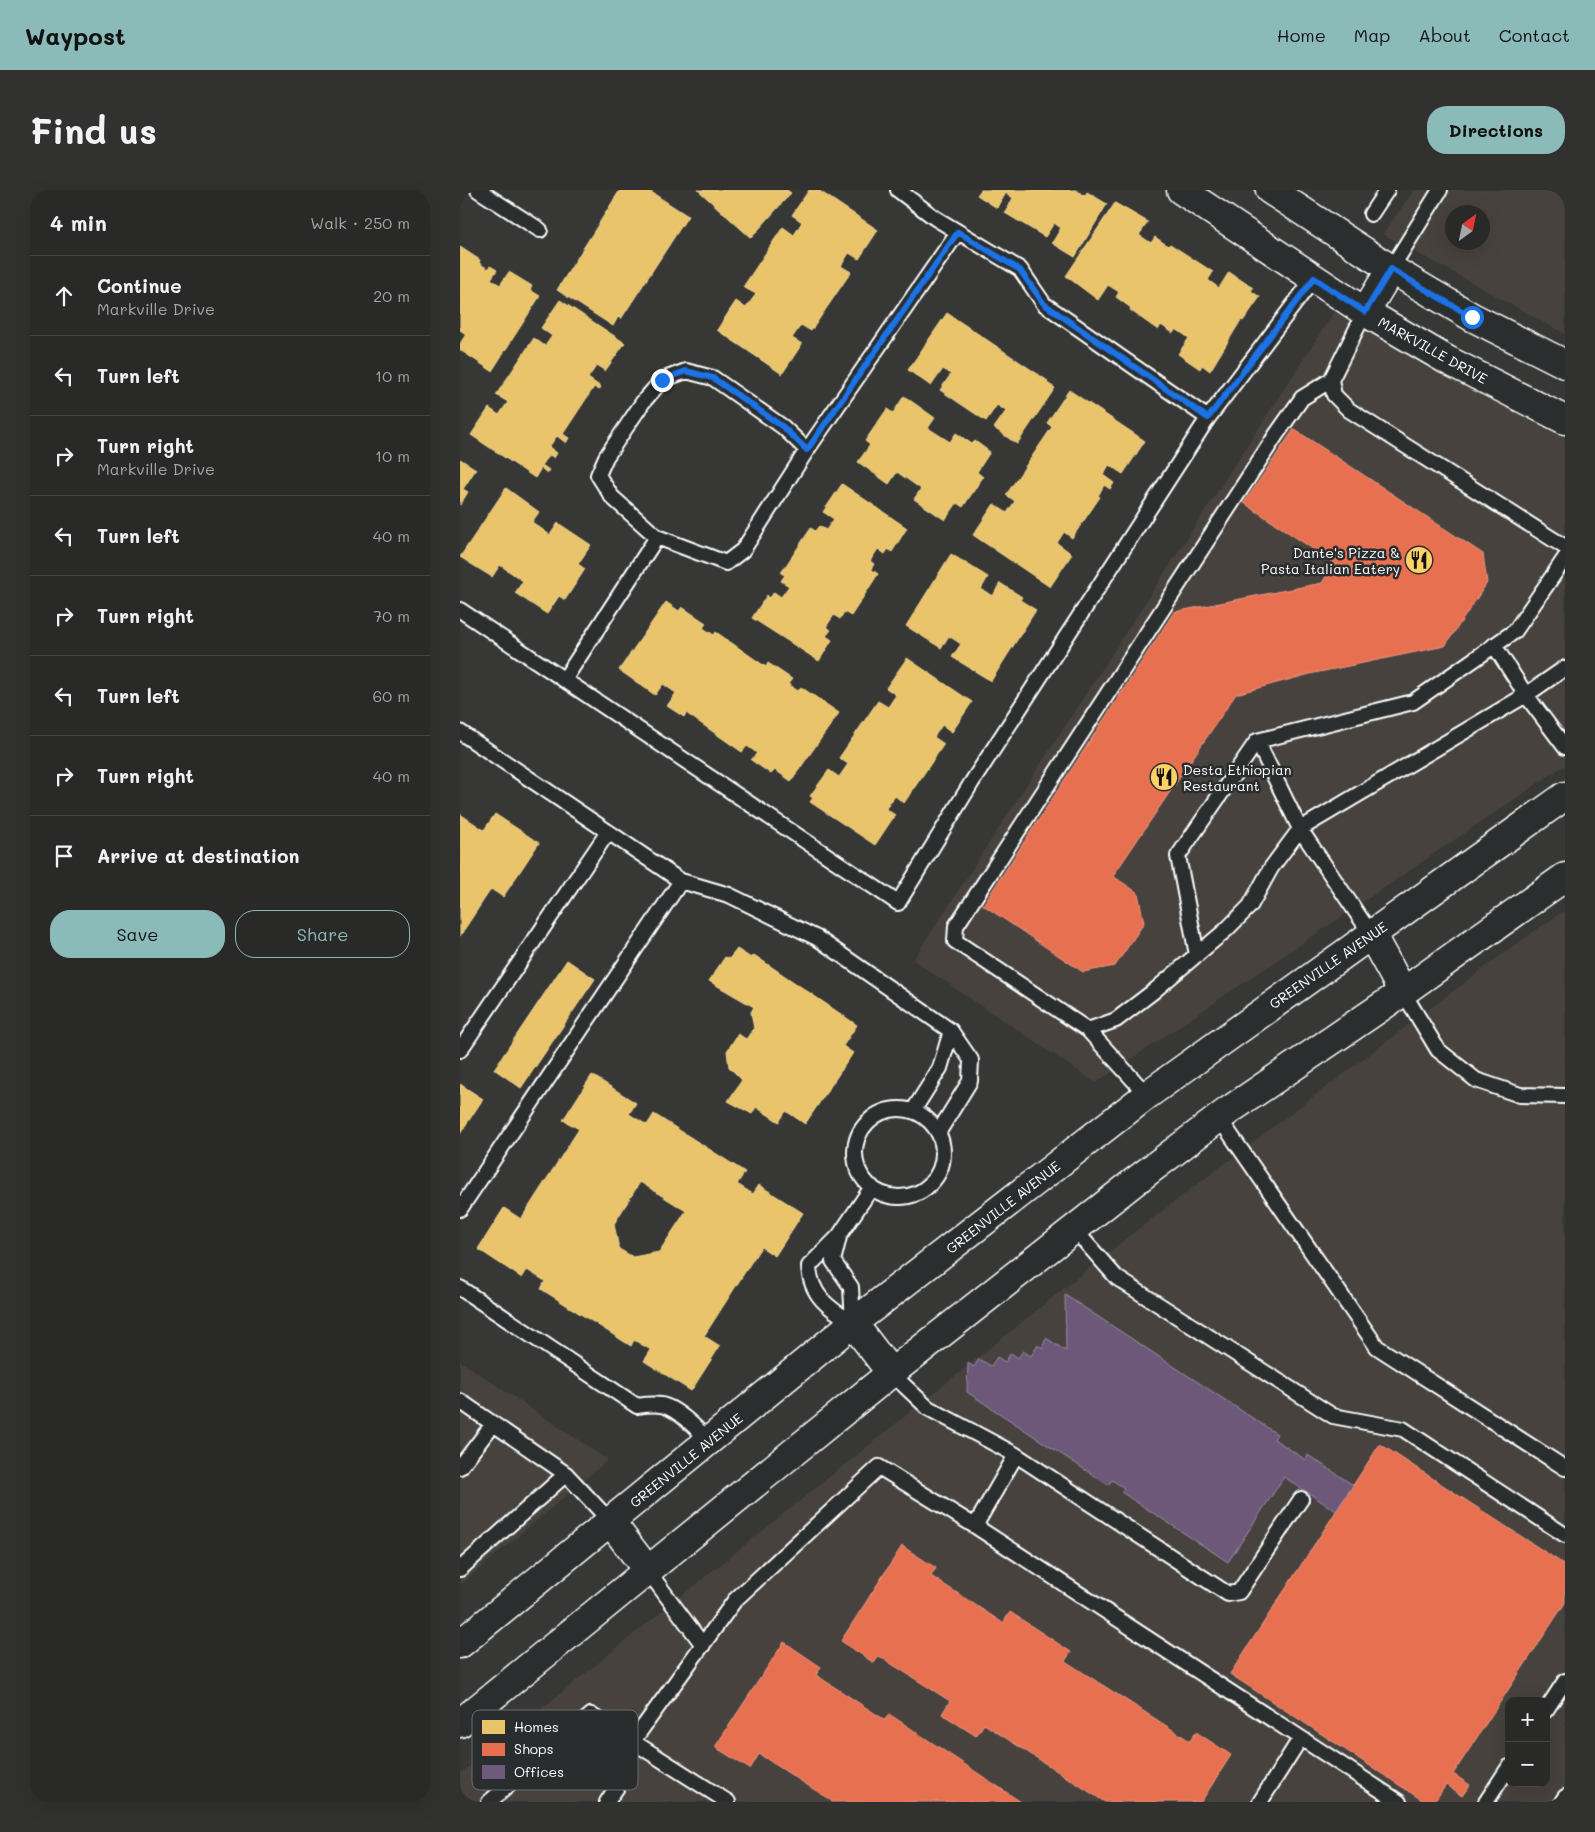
<!DOCTYPE html>
<html lang="en">
<head>
<meta charset="utf-8">
<style>
	:root { --surface:#292928; --page:#313130; --text:#f1f3f6; --muted:#a5a6a8; --line:#454545; --accent:#8bbbb9 }
	body { margin:0; font-family:Mali,sans-serif; background:var(--page); color:var(--text) }
	.controls { position:absolute; right:15px; bottom:15px; display:grid; overflow:hidden; border-radius:10px; box-shadow:0 5px 20px #0002 }
	.controls button { width:45px; height:45px; display:grid; place-items:center; padding:0; border:0; border-bottom:1px solid var(--line); background:var(--surface); color:var(--text); font:25px sans-serif }
	.compass { position:absolute; left:985px; top:15px; width:45px; height:45px; border-radius:50%; background:var(--surface); box-shadow:0 5px 20px #0002; rotate:33deg }
	.stop { position:absolute; width:15px; height:15px; margin:-11px; border:4px solid #1a73e8; border-radius:50%; background:#fff }
	.stop.end { background:#1a73e8; border-color:#fff; box-shadow:0 1px 5px #0008 }
	.list { margin:0; padding:0; list-style:none }
	h2 { display:flex; justify-content:space-between; align-items:center; height:65px; margin:0; padding:0 20px; font-size:21px }
	h2 small { font-size:16px; font-weight:400; color:var(--muted) }
	.list li { display:grid; grid-template-columns:32px 1fr auto; gap:15px; align-items:center; box-sizing:border-box; height:80px; padding:0 20px; border-top:1px solid var(--line) }
	.list b { display:block; font-size:19px; white-space:nowrap }
	.list p { margin:0; font-size:16px; white-space:nowrap; color:var(--muted) }
	.list em { font-size:16px; font-style:normal; color:var(--muted) }
	.actions { display:flex; gap:10px; padding:15px 20px }
	.actions a { flex:1; padding:11px 0; border:1px solid var(--accent); border-radius:20px; text-align:center; font-size:18px; color:var(--accent) }
	.actions .main { background:var(--accent); color:#111 }
	.icon { flex:none; width:28px; height:28px; fill:none; stroke:currentColor; stroke-width:2; stroke-linecap:round; stroke-linejoin:round }
	.map { position:relative; flex:none; width:1105px; height:1612px; overflow:hidden; border-radius:20px }
	header { display:flex; align-items:center; gap:30px; box-sizing:border-box; height:70px; padding:0 25px; background:var(--accent); color:#111 }
	header strong { font-size:24px }
	nav { display:flex; gap:28px; margin-inline-start:auto; font-size:18px }
	.intro { display:flex; align-items:center; justify-content:space-between; box-sizing:border-box; height:120px; padding:0 30px }
	h1 { margin:0; font-size:35px }
	.button { padding:12px 22px; border-radius:20px; background:var(--accent); color:#111; font-size:18px; font-weight:700 }
	main { display:flex; gap:30px; padding:0 30px }
	aside { flex:1; background:var(--surface); border-radius:20px; box-shadow:0 5px 20px #0002 }
	.map>svg:first-child { display:block }
</style>
</head>
<body>
<header>
<strong>Waypost</strong>
<nav><a>Home</a><a>Map</a><a>About</a><a>Contact</a></nav>
</header>
<div class="intro"><h1>Find us</h1><a class="button">Directions</a></div>
<main>
<aside>
<h2>4 min<small>Walk · 250 m</small></h2>
<ul class="list">
<li><svg class="icon" aria-label="ahead" viewBox="0 0 24 24"><path d="M12 20V5M6 11l6-6 6 6"/></svg><div><b>Continue</b><p>Markville Drive</p></div><em>20 m</em></li>
<li><svg class="icon" aria-label="left" viewBox="0 0 24 24"><path d="M17 20v-9H6M10 6l-5 5 5 5"/></svg><div><b>Turn left</b></div><em>10 m</em></li>
<li><svg class="icon" aria-label="right" viewBox="0 0 24 24"><path d="M7 20v-9h11M14 6l5 5-5 5"/></svg><div><b>Turn right</b><p>Markville Drive</p></div><em>10 m</em></li>
<li><svg class="icon" aria-label="left" viewBox="0 0 24 24"><path d="M17 20v-9H6M10 6l-5 5 5 5"/></svg><div><b>Turn left</b></div><em>40 m</em></li>
<li><svg class="icon" aria-label="right" viewBox="0 0 24 24"><path d="M7 20v-9h11M14 6l5 5-5 5"/></svg><div><b>Turn right</b></div><em>70 m</em></li>
<li><svg class="icon" aria-label="left" viewBox="0 0 24 24"><path d="M17 20v-9H6M10 6l-5 5 5 5"/></svg><div><b>Turn left</b></div><em>60 m</em></li>
<li><svg class="icon" aria-label="right" viewBox="0 0 24 24"><path d="M7 20v-9h11M14 6l5 5-5 5"/></svg><div><b>Turn right</b></div><em>40 m</em></li>
<li><svg class="icon" aria-label="arrive" viewBox="0 0 24 24"><path d="M6 21V4h12l-3 4 3 4H6"/></svg><div><b>Arrive at destination</b></div></li>
</ul>
<div class="actions"><a class="main">Save</a><a>Share</a></div>
</aside>
<div class="map">
<svg width="1105" height="1612" viewBox="0 0 1105 1612">
	<rect width="100%" height="100%" fill="#373735"/>
	<filter id="ink" filterUnits="userSpaceOnUse"><feTurbulence type="fractalNoise" baseFrequency=".02" numOctaves="2"/><feDisplacementMap in="SourceGraphic" scale="10" xChannelSelector="R" yChannelSelector="G"/><feConvolveMatrix kernelMatrix="1 2 1 2 8 2 1 2 1" color-interpolation-filters="sRGB"/></filter>
	<g filter="url(#ink)">
		<path fill="#47433e" fill-rule="evenodd" d="M954 0H1105V144L923 44ZM992 22H1022V52H992Z
			M874 122 1105 245V575L636 893 453 770Z
			M1105 720V1612H0V1584L669 1046 1049 759ZM1049 1511H1086V1593H1049Z
			M0 1171 148 1270 0 1395Z"/>
		<path fill="#e9c46a" stroke="#f0d697" fill-rule="evenodd" d="M160 0H188L228 26 161 129 158 127 153 136 97 100Z
			M238 0H327L331 3 291 48Z
			M349 0H358L418 40 399 69 389 63 381 76 391 82 351 141 341 135 332 148 342 154 322 184 257 140 276 111 286 118 296 104 283 97 323 37 334 45 342 32 332 25Z
			M521 0H616L625 6 627 2 647 14 615 67 592 53 601 38 594 33 585 47 545 23 553 8 546 3 537 18 517 5Z
			M655 13 688 32 679 45 691 53 695 47 708 56 710 54 753 82 748 90 759 98 769 82 793 98 791 101 800 107 783 131 781 130 750 181 742 175 740 179 718 164 729 148 716 139 713 143 701 135 698 140 670 120 671 118 656 107 659 102 648 95 638 110 606 86Z
			M0 57 20 70 19 73 28 79 30 76 37 80 31 89 40 95 49 82 72 96 70 100 80 106 32 181 0 160V154L6 144 0 140Z
			M100 110 165 153 145 181 137 175 128 188 141 197 139 200 134 197 103 244 109 248 106 253 97 246 89 257 97 263 94 268 90 265 82 275 89 280 87 283 81 278 75 288 11 245 29 218 39 225 48 212 36 205 74 148 85 156 92 146 81 138Z
			M487 123 588 191 587 193 595 198 557 254 534 238 546 221 537 215 526 231 480 200 491 184 483 179 471 196 448 180Z
			M609 200 685 251 663 284 649 275 643 285 654 293 650 299 644 295 638 306 640 307 612 348 604 342 597 353 612 364 590 397 513 345 534 314 547 323 555 311 546 305 592 237 587 233Z
			M444 206 475 228 468 238 490 252 496 243 512 254 515 251 530 262 517 282 523 287 503 317 497 313 485 330 454 309 461 299 437 282 429 294 398 272 410 255 405 251 427 219 433 223Z
			M0 269 16 279 3 299 8 302 0 315Z
			M382 294 447 338 432 362 428 359 425 364 418 359 410 371 414 374 411 379 418 384 391 426 384 422 380 429 374 425 366 437 371 440 366 446 372 450 359 471 292 428 307 405 310 408 314 402 321 407 329 396 321 391 325 385 321 383 351 338 355 341 359 336 366 340 374 329 363 322Z
			M46 298 79 322 72 332 90 345 98 333 131 355 118 374 125 379 105 410 99 406 87 424 55 403 63 391 40 375 32 387 0 367Z
			M491 364 528 387 521 399 533 406 540 393 562 407 560 410 576 420 531 491 492 467 501 454 489 446 481 458 446 436Z
			M206 412 219 421 222 417 246 433 243 438 254 445 256 442 306 477 308 473 332 489 328 494 338 501 341 497 379 523 331 591 315 580 311 584 291 570 297 563 287 556 282 562 226 523 224 527 207 516 216 503 203 494 195 505 159 480Z
			M447 468 512 512 492 542 482 535 474 547 484 554 444 613 435 606 426 619 435 625 415 655 350 612 353 608 350 606 369 580 379 587 388 574 379 568 418 511 428 517 436 505 426 498Z
			M0 624 24 640 35 624 79 653 43 707 31 699 0 746Z
			M277 759 291 768 294 765 397 835 383 856 393 863 345 934 326 921 319 932 296 917 292 924 268 911 282 890 269 877 267 861 278 844 286 849 294 839 291 822 294 817 249 791 265 767 269 769Z
			M107 770 135 789 61 898 34 879Z
			M132 885 176 913 169 924 187 935 194 924 285 982 277 994 293 1004 299 995 343 1023 315 1066 301 1057 244 1146 260 1156 231 1201 184 1171 191 1160 174 1150 171 1156 81 1099 85 1091 67 1080 62 1088 18 1059 44 1018 61 1029 119 939 103 930ZM180 992 226 1021 199 1062 173 1067 159 1059 154 1034Z
			M0 894 23 909 0 944Z"/>
		<path fill="#e76f51" stroke="#ee9a85" d="M834 239 1023 364 1027 393 985 456 850 484 776 504 653 686 678 703 684 733 655 776 623 782 523 715 714 422 862 393 874 373 784 313Z
			M920 1254 1105 1375V1413L993 1584 1010 1595 1002 1606 986 1595 974 1612H965L770 1484Z
			M442 1356 476 1378 471 1386 543 1433 550 1422 611 1462 605 1471 730 1551 736 1542 771 1565 741 1612H645L524 1534 516 1546 482 1524 490 1511 419 1466 414 1473 381 1451Z
			M324 1452 361 1477 356 1485 425 1530 429 1524 561 1612H371L372 1611 299 1564 290 1579 255 1557Z"/>
		<path fill="#6d597a" stroke="#998ba2" d="M605 1105 817 1244 814 1249 846 1270 848 1265 893 1295 876 1321 824 1287 768 1372 661 1302 664 1298 652 1290 648 1295 507 1202 508 1173 514 1177 519 1169 531 1176 537 1167 545 1172 551 1163 558 1168 563 1161 571 1166 578 1155 582 1158 586 1148 606 1161Z"/>
		<g fill="none" stroke-linecap="round" stroke-linejoin="round">
			<defs>
				<path id="lane" d="M18 0 80 40
					M438 0 475 28 560 79 584 114 748 228
					M911 24 927 0
					M931 79 980 0
					M905 122 871 190 874 205 889 220 1105 357
					M347 260 323 237 253 188 226 181 202 190 183 212 146 267 138 285 152 307 197 347 266 373 283 360 347 260 498 42
					M0 420 438 713 512 592 748 228 854 88
					M1034 455 1066 505 1105 557
					M104 490 197 347
					M0 542 221 691 269 705 357 748 491 841 511 870 510 891 478 943
					M797 551 840 639 911 744
					M737 765 718 666 797 551 953 512 1055 441 1105 368
					M943 802 978 860 1016 890 1060 905 1105 906
					M628 840 656 830 694 801 766 740 790 716 811 678 840 639 1066 505 1105 478
					M0 860 148 642
					M687 905 628 840 495 751 496 736 816 245 842 208 871 190
					M395 963a44 44 0 1 1 88 0a44 44 0 1 1-88 0Z
					M453 921 480 878 491 841
					M759 928 917 1157 1105 1278
					M0 1019 221 691
					M614 1039 657 1088 873 1226 943 1239 1105 1345
					M379 1047 373 1071 391 1097 393 1133
					M0 1098 177 1216C184 1215 193 1214 201 1215 215 1217 240 1240 248 1252
					M393 1133C370 1119 350 1106 349 1076L379 1046 412 997
					M431 1183 468 1218 556 1265 768 1404 779 1402 841 1309
					M0 1211 106 1284 150 1331
					M0 1277 33 1234
					M515 1336 556 1265
					M0 1379 106 1284
					M188 1381 243 1455
					M1086 1520 1105 1491
					M29 1612 131 1525 268 1612
					M147 1612 163 1588 173 1551 275 1410 419 1277 515 1336 939 1612
					M800 1612 840 1549
					M1026 1612 1049 1577
					M1102 1612 1105 1607"/>
				<path id="secondary" d="M721 0 905 122 987 170 1105 230
					M810 0 931 79 1012 127 1105 174
					M905 122 931 79
					M911 744 943 802
					M393 1133 431 1183
					M150 1331 188 1381
					M0 1454 393 1133 687 905 1105 606
					M0 1533 431 1183 674 992 768 921 943 802 1105 687"/>
			</defs>
			<use href="#lane" stroke="#fff" stroke-width="18"/>
			<use href="#secondary" stroke="#fff" stroke-width="31"/>
			<use href="#lane" stroke="#2a2d2e" stroke-width="14"/>
			<use href="#secondary" stroke="#2a2d2e" stroke-width="28"/>
		</g>
	</g>
	<g fill="none" stroke-linecap="round" stroke-linejoin="round" filter="url(#ink)">
		<path stroke="#1a73e8" stroke-width="6" d="M202 190 226 181 253 188 323 237 347 260 498 42 560 80 584 114 748 228 854 88 905 122 931 79 1012 127"/>
	</g>
	<defs>
		<symbol id="restaurant-disc" viewBox="-11 -11 22 22"><circle r="9.5" fill="#ffd166" stroke="#2a2d2e"/><path d="M-5-6h1v4h1v-4h1v4h1v-4h1v5L-1.5 .5V6h-2V.5L-5-1ZM5-6V6H3V1.5H1.5Q1.5-4 5-6Z" fill="#111"/></symbol>
	</defs>
	<g fill-rule="evenodd">
		<use href="#restaurant-disc" x="943" y="354" width="32" height="32"/>
		<use href="#restaurant-disc" x="688" y="571" width="32" height="32"/>
	</g>
	<g text-anchor="middle" dominant-baseline="central" stroke-width="5" stroke-linejoin="round" paint-order="stroke">
		<g font-size="14" fill="#fff" stroke="#2a2d2e">
			<text transform="translate(973 160) rotate(29)">MARKVILLE DRIVE</text>
			<text transform="translate(868 775) rotate(-35)">GREENVILLE AVENUE</text>
			<text transform="translate(543 1017) rotate(-38)">GREENVILLE AVENUE</text>
			<text transform="translate(226 1270) rotate(-39)">GREENVILLE AVENUE</text>
		</g>
		<g font-size="14" fill="#fff" stroke="#2a2d2e" text-anchor="end">
			<text x="940" y="362">Dante's Pizza &amp;<tspan x="940" dy="16">Pasta Italian Eatery</tspan></text>
			<text x="723" y="579" text-anchor="start">Desta Ethiopian<tspan x="723" dy="16">Restaurant</tspan></text>
		</g>
	</g>
	<rect x="12" y="1520" width="166" height="80" rx="8" fill="#2a2d2e" stroke="#6a6c6d" stroke-width="1"/>
	<rect x="22" y="1530" width="23" height="14" fill="#e9c46a"/>
	<rect x="22" y="1553" width="23" height="13" fill="#e76f51"/>
	<rect x="22" y="1575" width="23" height="14" fill="#6d597a"/>
	<g font-size="14" fill="#fff">
		<text x="54" y="1542">Homes</text>
		<text x="54" y="1564">Shops</text>
		<text x="54" y="1587">Offices</text>
	</g>
</svg>
<div class="controls">
<button>+</button>
<button>−</button>
</div>
<svg class="compass" viewBox="-18 -18 36 36"><path d="M0-13l5 13h-10z" fill="#e53935"/><path d="M0 13l5-13h-10z" fill="#a5a6a8"/></svg>
<div class="stop" style="left:1012px;top:127px"></div>
<div class="stop end" style="left:202px;top:190px"></div>
</div>
</main>
</body>
</html>
